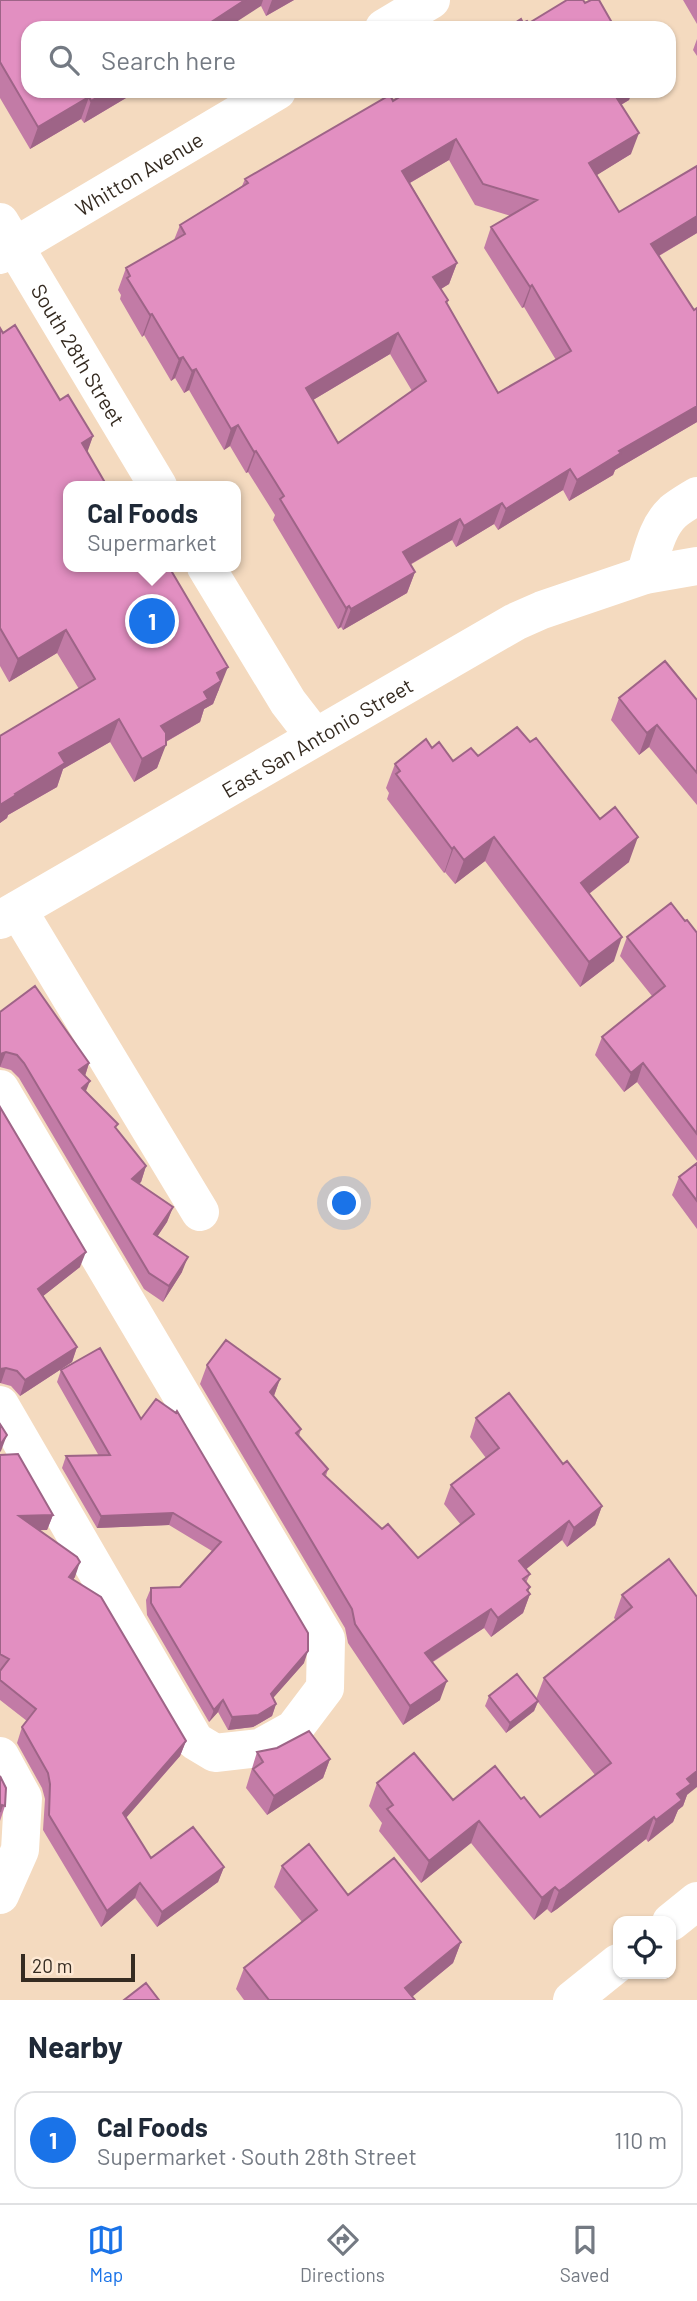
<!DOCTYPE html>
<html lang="en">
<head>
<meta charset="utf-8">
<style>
	:root { --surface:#fff; --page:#f2f2f3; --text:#1f2937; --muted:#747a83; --line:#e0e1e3; --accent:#1a73e8 }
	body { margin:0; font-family:Barlow,sans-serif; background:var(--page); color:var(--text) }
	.controls { position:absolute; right:21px; bottom:21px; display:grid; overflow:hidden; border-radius:14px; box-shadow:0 2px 5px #0004 }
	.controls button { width:63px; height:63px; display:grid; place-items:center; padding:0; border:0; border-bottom:2px solid var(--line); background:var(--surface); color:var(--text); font:35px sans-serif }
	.scale { position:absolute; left:21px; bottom:18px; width:114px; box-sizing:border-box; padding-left:7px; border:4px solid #352b21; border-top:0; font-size:19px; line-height:24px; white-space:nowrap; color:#352b21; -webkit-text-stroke:5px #fde8d3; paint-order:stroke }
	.you { position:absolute; left:345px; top:1204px; width:24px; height:24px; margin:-18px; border:5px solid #fff; border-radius:50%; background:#1a73e8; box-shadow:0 0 0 10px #1a73e833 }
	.badge { display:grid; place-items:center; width:46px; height:46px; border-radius:50%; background:var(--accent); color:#fff; font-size:23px; font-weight:700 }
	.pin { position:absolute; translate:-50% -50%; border:4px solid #fff; box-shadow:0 2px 7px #0006 }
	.popup { position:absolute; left:63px; top:481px; width:178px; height:91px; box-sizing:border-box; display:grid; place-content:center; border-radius:14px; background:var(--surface); filter:drop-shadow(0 2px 5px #0005); font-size:23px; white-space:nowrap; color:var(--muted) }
	.popup b { font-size:26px; color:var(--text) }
	.popup::after { content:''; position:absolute; left:50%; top:100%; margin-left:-14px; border:14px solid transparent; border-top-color:var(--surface) }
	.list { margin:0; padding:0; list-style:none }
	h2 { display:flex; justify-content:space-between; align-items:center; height:91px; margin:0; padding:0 28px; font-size:30px }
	h2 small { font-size:23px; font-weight:400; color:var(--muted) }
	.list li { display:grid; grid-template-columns:46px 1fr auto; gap:21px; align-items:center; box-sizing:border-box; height:98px; margin:0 14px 14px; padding:0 14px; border:2px solid var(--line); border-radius:21px }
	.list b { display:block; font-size:26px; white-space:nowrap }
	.list p { margin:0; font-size:23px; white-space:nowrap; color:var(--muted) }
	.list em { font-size:23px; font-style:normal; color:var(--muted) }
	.icon { flex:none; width:38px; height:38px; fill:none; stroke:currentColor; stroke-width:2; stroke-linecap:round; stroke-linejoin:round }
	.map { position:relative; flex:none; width:697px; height:2000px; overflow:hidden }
	.search { position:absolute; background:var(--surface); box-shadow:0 2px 5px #0004; left:21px; right:21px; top:21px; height:77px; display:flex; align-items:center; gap:18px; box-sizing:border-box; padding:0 24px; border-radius:21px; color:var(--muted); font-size:26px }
	.sheet { height:203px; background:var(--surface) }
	nav { display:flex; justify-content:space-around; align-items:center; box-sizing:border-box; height:98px; border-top:2px solid var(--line); background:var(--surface); font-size:19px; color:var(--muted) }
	nav a { display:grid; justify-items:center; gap:4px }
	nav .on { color:var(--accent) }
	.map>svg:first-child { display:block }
</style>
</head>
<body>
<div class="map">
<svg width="697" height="2000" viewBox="0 0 697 2000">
	<rect width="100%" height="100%" fill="#f4dabf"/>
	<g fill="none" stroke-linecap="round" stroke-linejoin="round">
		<g stroke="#fff" stroke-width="38">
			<path d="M384 28 431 0"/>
			<path id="s1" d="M0 222 158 486"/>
			<path id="s2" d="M0 255 277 91"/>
			<path d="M206 567 288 702 315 737"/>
			<path d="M645 575C652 554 656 528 673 512 680 506 689 501 697 496"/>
			<path d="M18 910 200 1212"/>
			<path id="s3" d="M0 920 515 622 542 610 645 575 697 566"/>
			<path d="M0 1089 326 1639 325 1688 294 1729 260 1748 215 1753 195 1741 0 1405"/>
			<path d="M0 1756 23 1798 20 1850 0 1895"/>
			<path d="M671 1922 697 1901"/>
			<path d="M572 2000 618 1963"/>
		</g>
	</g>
	<path fill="#c27ba6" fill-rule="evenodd" d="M0 0H294L266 16 261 6 28 28 131 95 84 123 81 119 30 149 0 98Z
		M683 0H697V24Z
		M697 39V56L693 50Z
		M409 91H632L629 100 621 105 631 154 596 175 619 212 697 233 659 256 694 310 697 308V422L615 470 613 475 569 501 563 490 498 530 494 524 456 547 452 540 410 565 415 572 407 593 343 630 341 627 338 629 273 520 275 515 248 472 246 473 230 446 224 450 189 390 184 393 175 378 171 381 144 335 142 337 120 299 121 295 118 290 126 268 174 240 180 225 242 186 245 179ZM449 160 475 205 511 216 491 227 484 248 522 308 524 307 556 360 498 393 447 304 448 300 441 289 449 284 457 263 410 183ZM390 354 412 391 338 443 313 400Z
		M0 328 60 400 93 436 87 451 219 690 218 691 213 704 204 709 200 722 166 742 157 768 134 782 110 742 63 769 57 787 8 815 7 818 0 823V736L79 689 57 653 9 682 0 666Z
		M619 698 697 700V805L649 747 639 755 611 720Z
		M432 748 453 761 478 756 629 862 589 894 614 961 580 987 485 861 455 884 445 872 444 873 387 799 389 793 386 788 395 764Z
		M685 921 697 933V1161L637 1082 624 1092 595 1055 602 1037 652 996 620 956 627 937Z
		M0 1012 89 1063 85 1076 86 1091 146 1166 141 1182 138 1184 173 1207 167 1222 157 1237 182 1272 163 1302 144 1289 19 1078 11 1070 0 1067Z
		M0 1107 80 1267 43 1296 77 1347 72 1362 20 1396 11 1386 0 1383Z
		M697 1163V1229L672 1195 679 1177Z
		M207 1365 280 1379 274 1396 301 1429 299 1436 328 1469 326 1476 382 1529 418 1558 461 1525 444 1504 451 1485 486 1458 470 1437 476 1418 563 1464 602 1506 595 1525 567 1547 562 1540 526 1569 530 1574 526 1583 528 1591 530 1594 523 1613 491 1637 484 1628 433 1662 440 1700 403 1725 348 1643 345 1628 200 1384Z
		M61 1370 141 1419 304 1663 273 1698 276 1704 272 1716 253 1727 228 1730 218 1712 209 1722 147 1615 146 1600 151 1588 180 1587 212 1551 169 1525 97 1528 62 1468 66 1456H99L57 1382Z
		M0 1455 53 1515 47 1530H40L75 1577 73 1579 186 1741 180 1756 126 1818 151 1858 224 1867 218 1882 157 1927 135 1898 101 1927 43 1830 45 1799 42 1788 17 1743 22 1727 27 1721 0 1700Z
		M669 1559 687 1795 683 1806 678 1810 673 1822 648 1842 646 1839 557 1909 551 1913 547 1909 534 1920 471 1843 421 1883 379 1831 382 1823 369 1806 377 1783 453 1800 521 1799 540 1817 595 1775 538 1702 534 1711 506 1733 485 1706 489 1696 536 1699 544 1678 616 1620 614 1618 622 1595Z
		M257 1752 330 1759 323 1778 267 1815 246 1788Z
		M0 1776 5 1806 0 1821Z
		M282 1866 461 1942 453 1963 412 1997 415 2000H244L236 1989 244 1968 302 1922 274 1887Z"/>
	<path fill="#9e6487" d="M245 0H263L261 6 227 28H202Z
		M272 0H294L266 16Z
		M108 91H133L131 95 84 123 91 101Z
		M616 91H632L629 100 605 114 613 92Z
		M89 97 81 119 30 149 38 127Z
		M639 133 631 154 581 185 589 163Z
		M456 139 449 160 394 192 402 171Z
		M697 216V233L643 265 651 244Z
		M457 263 449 284 426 298 433 277Z
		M532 285 524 307 522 308 530 287Z
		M152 314 144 335 142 337 150 315Z
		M398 333 390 354 298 409 306 388Z
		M183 357 175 378 171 381 179 359Z
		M196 369 189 390 184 393 192 371Z
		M697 406V422L615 470 613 475 569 501 577 480 619 451Z
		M238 425 230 446 224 450 231 429Z
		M93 436 85 459 82 443Z
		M256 451 248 472 246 473 254 452Z
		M570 469 563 490 498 530 506 509Z
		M502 503 494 524 456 547 464 526Z
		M460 519 452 540 395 573 403 552Z
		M415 572 407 593 343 630 351 609Z
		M349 606 341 627 338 629 346 608Z
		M66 630 57 653 9 682 18 659Z
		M228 667 213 704 204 709 200 722 153 749 161 726 217 673Z
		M119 719 110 742 63 769 57 787 8 815 7 818 0 823V805L15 794 59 753Z
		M657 725 649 747 639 755 647 733Z
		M166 745 157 768 134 782 142 759Z
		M494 837 485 861 455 884 464 860Z
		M638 837 629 862 572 907 581 883Z
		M454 847 445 872 444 873 452 849Z
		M622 937 614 961 580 987 589 962Z
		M6 1052 0 1067V1054Z
		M89 1063 84 1079 79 1070Z
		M643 1063 637 1082 624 1092 631 1073Z
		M90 1081 84 1096 82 1088Z
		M146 1166 141 1182 126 1194 132 1179Z
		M173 1207 167 1222 148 1250 154 1234Z
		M86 1252 80 1267 33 1304 38 1289Z
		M188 1257 182 1272 163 1302 169 1286Z
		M77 1347 72 1362 20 1396 25 1380Z
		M6 1368 1 1383H0V1369Z
		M280 1379 273 1398 270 1392Z
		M7 1435 1 1451 0 1452V1445Z
		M602 1506 595 1525 567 1547 574 1528Z
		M173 1513 169 1525 97 1528 101 1516Z
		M53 1515 47 1530 14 1531 19 1516Z
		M569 1521 562 1540 513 1580 519 1561Z
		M80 1562 75 1577 64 1592 69 1577Z
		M530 1587 526 1596 530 1594 523 1613 491 1637 498 1618Z
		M491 1609 484 1628 418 1671 425 1653Z
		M308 1651 304 1663 266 1706 271 1694Z
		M447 1681 440 1700 403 1725 410 1706Z
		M223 1700 218 1712 209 1722 214 1710Z
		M538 1701 534 1711 506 1733 510 1723Z
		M276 1704 272 1716 253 1727 228 1730 232 1717Z
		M186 1741 180 1756 117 1828 123 1813Z
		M330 1759 323 1778 267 1815 274 1796Z
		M697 1771V1787L687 1795 683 1806 678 1810 673 1822 648 1842 656 1820 677 1794 687 1779Z
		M654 1817 646 1839 557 1909 551 1913 559 1891Z
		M479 1821 471 1843 421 1883 429 1861Z
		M224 1867 218 1882 157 1927 162 1912Z
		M140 1883 135 1898 101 1927 107 1911Z
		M555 1887 547 1909 534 1920 542 1898Z
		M461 1942 453 1963 408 2000 405 1988Z"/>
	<path fill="#e28fc1" stroke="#9e6487" stroke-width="2" fill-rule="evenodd" d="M0 0H245L202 28H28V91H108L91 101 89 97 38 127 0 62Z
		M567 0H583L585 3 591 0H599L615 28H507L521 19 523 23 527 21 529 23Z
		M409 91H616L613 92 639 133 589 163 619 212 697 166V216L651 244 694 310 697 308V406L619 451 621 453 577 480 570 469 506 509 502 503 464 526 460 519 403 552 415 572 351 609 349 606 346 608 280 499 284 496 256 451 254 452 238 425 231 429 196 369 192 371 183 357 179 359 152 314 150 315 127 278 130 276 126 268 185 234 180 225 248 183 245 179 390 95 393 101ZM456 139 483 184 537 200 491 227 530 287 532 285 571 351 498 393 446 302 448 300 433 277 457 263 402 171ZM398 333 426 381 338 443 306 388Z
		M15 325 60 400 68 395 93 436 82 443 107 486H68V567H169L228 667 217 673 221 681 204 692 208 699 161 726 166 733V745L142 759 119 719 59 753 65 763 15 794 16 795 0 805V736L95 679 66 630 18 659 0 628V328L3 333Z
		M665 661 697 700V773L657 725 647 733 619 698Z
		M517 727 530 742 536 738 600 819 615 807 638 837 581 883 622 937 589 962 494 837 464 860 454 847 452 849 396 774 400 771 395 764 426 739 432 748 439 742 453 761 471 748 478 756Z
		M671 903 685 921 687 920 697 933V1134L643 1063 631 1073 602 1037 665 986 627 937Z
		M35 986 89 1063 79 1070 90 1081 82 1088 118 1124 115 1127 146 1166 132 1179 173 1207 154 1234 188 1257 169 1286 149 1273 24 1063 17 1055 6 1052 0 1054V1012Z
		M0 1107 86 1252 38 1289 77 1347 25 1380 17 1371 6 1368 0 1369Z
		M697 1163V1201L679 1177Z
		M226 1340 280 1379 270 1392 301 1429 296 1433 328 1469 323 1474 382 1529 388 1524 418 1558 474 1514 451 1485 499 1448 476 1418 509 1393 563 1464 567 1461 602 1506 574 1528 569 1521 519 1561 530 1574 523 1579 530 1587 527 1590 530 1594 498 1618 491 1609 425 1653 447 1681 410 1706 355 1624 352 1609 207 1365Z
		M100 1348 141 1419 156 1399 176 1413 177 1411 308 1633V1651L271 1694 276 1704 258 1715 232 1717 223 1700 214 1710 151 1603V1588L180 1587 221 1542 173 1513 101 1516 66 1456 110 1455 61 1370Z
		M0 1424 7 1435 0 1445Z
		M18 1454 53 1515 19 1516 77 1557 80 1562 69 1577 101 1597 186 1741 123 1813 151 1858 193 1827 224 1867 162 1912 140 1883 107 1911 49 1815 50 1784 48 1773 22 1727 36 1709 0 1680V1671L9 1659 0 1654V1455Z
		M669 1559 697 1597V1771L687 1779 691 1784 677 1794 682 1800 656 1820 654 1817 565 1887 559 1891 555 1887 542 1898 479 1821 429 1861 387 1809 393 1805 377 1783 414 1753 453 1800 495 1766 521 1799 524 1797 540 1817 611 1763 544 1678 632 1607 622 1595Z
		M517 1674 538 1701 510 1723 489 1696Z
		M309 1731 330 1759 274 1796 253 1769 263 1762 257 1752 277 1748Z
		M0 1776 6 1788 5 1806 2 1805 0 1812Z
		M309 1844 348 1895 394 1858 461 1942 405 1988 415 2000H269L244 1968 317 1910 282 1866Z
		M146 1983 159 2000H124Z"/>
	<g text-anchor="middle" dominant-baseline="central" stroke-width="6" stroke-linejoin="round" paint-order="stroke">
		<g font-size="21" fill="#352b21" stroke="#fde8d3">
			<text stroke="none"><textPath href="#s2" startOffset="161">Whitton Avenue</textPath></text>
			<text stroke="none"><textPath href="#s1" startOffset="154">South 28th Street</textPath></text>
			<text stroke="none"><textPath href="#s3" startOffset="366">East San Antonio Street</textPath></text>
		</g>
	</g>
</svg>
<div class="controls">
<button><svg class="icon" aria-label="locate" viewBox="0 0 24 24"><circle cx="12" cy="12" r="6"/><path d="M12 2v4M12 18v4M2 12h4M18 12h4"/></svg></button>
</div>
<div class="scale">20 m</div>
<div class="you"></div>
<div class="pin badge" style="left:152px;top:621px">1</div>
<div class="popup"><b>Cal Foods</b>Supermarket</div>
<div class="search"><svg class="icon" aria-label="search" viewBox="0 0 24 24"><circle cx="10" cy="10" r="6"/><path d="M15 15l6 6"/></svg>Search here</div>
</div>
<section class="sheet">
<h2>Nearby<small></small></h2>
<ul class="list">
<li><span class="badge">1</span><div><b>Cal Foods</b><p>Supermarket · South 28th Street</p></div><em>110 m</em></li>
</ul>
</section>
<nav>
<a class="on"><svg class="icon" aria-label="map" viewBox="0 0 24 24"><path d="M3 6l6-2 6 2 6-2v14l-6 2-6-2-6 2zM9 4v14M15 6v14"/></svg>Map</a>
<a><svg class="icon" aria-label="directions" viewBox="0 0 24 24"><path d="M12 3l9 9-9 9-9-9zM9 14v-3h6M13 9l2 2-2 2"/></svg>Directions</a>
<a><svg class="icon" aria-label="saved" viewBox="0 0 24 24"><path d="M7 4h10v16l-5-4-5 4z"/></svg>Saved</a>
</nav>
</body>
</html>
